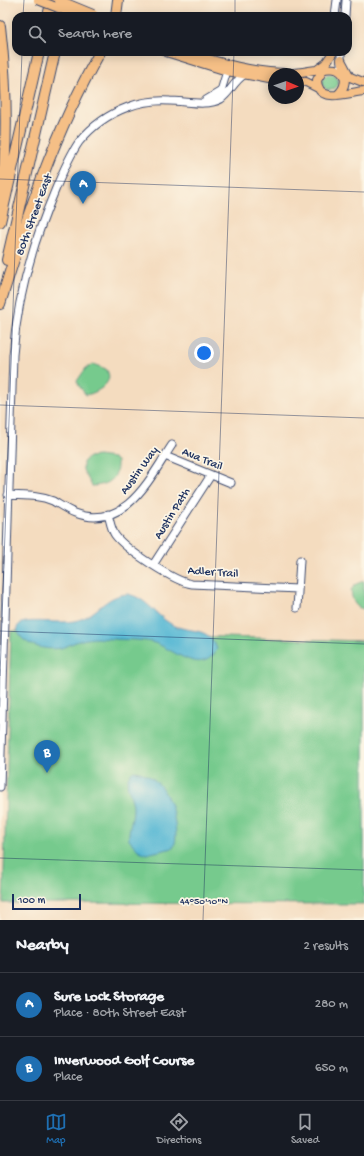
<!DOCTYPE html>
<html lang="en">
<head>
<meta charset="utf-8">
<style>
	:root { --surface:#171b24; --page:#242831; --text:#f1f3f6; --muted:#9ea1a6; --line:#363941; --accent:#1f6fb2 }
	body { margin:0; font-family:"Gochi Hand",sans-serif; background:var(--page); color:var(--text) }
	.compass { position:absolute; left:268px; top:68px; width:36px; height:36px; border-radius:50%; background:var(--surface); box-shadow:0 2px 10px #0003; rotate:92deg }
	.scale { position:absolute; left:12px; bottom:10px; width:69px; box-sizing:border-box; padding-left:4px; border:2px solid #1b2f5e; border-top:0; font-size:11px; line-height:14px; white-space:nowrap; color:#1b2f5e; -webkit-text-stroke:3px #fcf5e5; paint-order:stroke }
	.you { position:absolute; left:204px; top:353px; width:14px; height:14px; margin:-10px; border:3px solid #fff; border-radius:50%; background:#1a73e8; box-shadow:0 0 0 6px #1a73e833 }
	.badge { display:grid; place-items:center; width:26px; height:26px; border-radius:50%; background:var(--accent); color:#fff; font-size:13px; font-weight:700 }
	.pin { position:absolute; translate:-50% -33px; filter:drop-shadow(0 1px 2px #0008) }
	.pin::after { content:''; position:absolute; top:21px; width:14px; height:12px; background:inherit; clip-path:polygon(0 0,100% 0,50% 100%) }
	.list { margin:0; padding:0; list-style:none }
	h2 { display:flex; justify-content:space-between; align-items:center; height:52px; margin:0; padding:0 16px; font-size:17px }
	h2 small { font-size:13px; font-weight:400; color:var(--muted) }
	.list li { display:grid; grid-template-columns:26px 1fr auto; gap:12px; align-items:center; box-sizing:border-box; height:64px; padding:0 16px; border-top:1px solid var(--line) }
	.list b { display:block; font-size:15px; white-space:nowrap }
	.list p { margin:0; font-size:13px; white-space:nowrap; color:var(--muted) }
	.list em { font-size:13px; font-style:normal; color:var(--muted) }
	.icon { flex:none; width:22px; height:22px; fill:none; stroke:currentColor; stroke-width:2; stroke-linecap:round; stroke-linejoin:round }
	.map { position:relative; flex:none; width:364px; height:920px; overflow:hidden }
	.search { position:absolute; background:var(--surface); box-shadow:0 2px 10px #0003; left:12px; right:12px; top:12px; height:44px; display:flex; align-items:center; gap:10px; box-sizing:border-box; padding:0 14px; border-radius:12px; color:var(--muted); font-size:15px }
	.sheet { height:180px; background:var(--surface) }
	nav { display:flex; justify-content:space-around; align-items:center; box-sizing:border-box; height:56px; border-top:1px solid var(--line); background:var(--surface); font-size:11px; color:var(--muted) }
	nav a { display:grid; justify-items:center; gap:2px }
	nav .on { color:var(--accent) }
	.map>svg:first-child { display:block }
</style>
</head>
<body>
<div class="map">
<svg width="364" height="920" viewBox="0 0 364 920">
	<rect width="100%" height="100%" fill="#fcf5e5"/>
	<filter id="ink" filterUnits="userSpaceOnUse"><feTurbulence type="fractalNoise" baseFrequency=".025" numOctaves="2"/><feDisplacementMap in="SourceGraphic" scale="8" xChannelSelector="R" yChannelSelector="G"/><feConvolveMatrix kernelMatrix="1 2 1 2 8 2 1 2 1" color-interpolation-filters="sRGB"/></filter>
	<filter id="wash" filterUnits="userSpaceOnUse"><feTurbulence type="fractalNoise" baseFrequency=".012" numOctaves="4" result="noise"/><feDisplacementMap in="SourceGraphic" scale="16" xChannelSelector="R" yChannelSelector="G"/><feGaussianBlur stdDeviation="0.9" result="paint"/><feColorMatrix in="noise" values="0 0 0 0 0 0 0 0 0 0 0 0 0 0 0 0 0 1.4 0 .05"/><feComposite in="paint" operator="in"/></filter>
	<g filter="url(#wash)">
		<rect width="100%" height="100%" fill="#f4dcbf"/>
		<path fill="#76ca8d" stroke="#487c76" d="M322 82a8 8 0 1 1 16 0a8 8 0 1 1-16 0Z
			M93 364 106 369C116 382 97 393 86 395L79 386 77 381 86 368Z
			M98 456 113 458 117 461C118 479 110 485 92 486L83 470V462L89 457Z
			M364 581V609C354 608 352 599 351 590L356 584Z
			M11 631 364 641V904L3 903Z"/>
		<path fill="#56b8d4" stroke="#387499" d="M128 594C147 598 155 615 171 624 189 634 209 625 217 649 201 679 171 646 151 642 139 639 126 640 114 639 105 639 96 637 87 639 78 640 70 645 61 648 46 651 18 645 17 627 19 625 19 624 22 623 32 619 59 624 74 621 97 617 104 595 128 594Z
			M134 771C160 774 172 801 175 824 176 832 177 840 173 848L146 854 138 850 129 840C128 829 133 819 133 809 134 796 119 780 134 771Z"/>
	</g>
	<g filter="url(#ink)">
		<g fill="none" stroke-linecap="round" stroke-linejoin="round">
			<defs>
				<path id="minor" d="M335 16 337 0
					M345 16 346 0
					M341 66V52
					M206 100 221 91 227 71 231 68
					M165 456 231 483
					M8 495C24 496 38 495 53 501 60 505 67 510 75 513 125 532 150 478 172 445
					M108 514C110 521 111 529 115 535 125 549 175 582 192 584L298 589
					M153 565 211 475
					M297 608 300 560
					M0 787 13 355C17 298 32 245 54 193 61 176 68 158 79 142 92 126 109 114 128 107 141 102 155 100 170 101 185 101 207 107 221 99 230 93 234 81 244 75"/>
				<path id="major" d="M166 52 227 71 274 80
					M187 52C220 63 254 73 289 73 301 74 329 65 338 70 349 76 345 89 337 95
					M341 60 350 77 363 82
					M318 69 325 64 332 54
					M324 69 317 80C317 105 349 92 364 91
					M298 81 306 82 318 88"/>
				<path id="highway" d="M48 16 52 0
					M116 16 118 0
					M0 26C7 87 9 145 0 205
					M0 222 39 52
					M7 260 55 52
					M0 304C27 216 54 133 100 52"/>
			</defs>
			<use href="#minor" stroke="#3c496d" stroke-width="9"/>
			<use href="#major" stroke="#3c496d" stroke-width="10"/>
			<use href="#highway" stroke="#3c496d" stroke-width="12"/>
			<use href="#minor" stroke="#fff" stroke-width="7"/>
			<use href="#major" stroke="#f5bf86" stroke-width="8"/>
			<use href="#highway" stroke="#f5bf86" stroke-width="10"/>
			<defs>
				<path id="major-bridge" d="M38 0 79 16
					M59 0 93 14"/>
			</defs>
			<use href="#major-bridge" stroke="#3c496d" stroke-width="10" stroke-linecap="butt"/>
			<use href="#major-bridge" stroke="#f5bf86" stroke-width="8"/>
		</g>
	</g>
	<path fill="none" stroke="#1b2f5e" stroke-width="1" stroke-opacity="0.45" d="M23 16 24 0M235 16V0M0 179 364 192M0 405 364 418M0 631 364 644M0 676 22 52M0 858 364 870M203 920 234 52"/>
	<g text-anchor="middle" dominant-baseline="central" stroke-width="3.5" stroke-linejoin="round" paint-order="stroke">
		<g font-size="12" fill="#1b2f5e" stroke="#fcf5e5">
			<text transform="translate(35 215) rotate(-70)">80th Street East</text>
			<text transform="translate(202 460) rotate(22)">Ava Trail</text>
			<text transform="translate(140 471) rotate(-54)">Austin Way</text>
			<text transform="translate(173 514) rotate(-58)">Austin Path</text>
			<text transform="translate(213 573) rotate(4)">Adler Trail</text>
		</g>
	</g>
	<g font-size="10" text-anchor="middle" fill="#1b2f5e" stroke="#fcf5e5" stroke-width="3.5" stroke-linejoin="round" paint-order="stroke">
		<text x="204" y="904">44°50'10"N</text>
	</g>
</svg>
<svg class="compass" viewBox="-18 -18 36 36"><path d="M0-13l5 13h-10z" fill="#e53935"/><path d="M0 13l5-13h-10z" fill="#9ea1a6"/></svg>
<div class="scale">100 m</div>
<div class="you"></div>
<div class="pin badge" style="left:83px;top:204px">A</div>
<div class="pin badge" style="left:47px;top:773px">B</div>
<div class="search"><svg class="icon" aria-label="search" viewBox="0 0 24 24"><circle cx="10" cy="10" r="6"/><path d="M15 15l6 6"/></svg>Search here</div>
</div>
<section class="sheet">
<h2>Nearby<small>2 results</small></h2>
<ul class="list">
<li><span class="badge">A</span><div><b>Sure Lock Storage</b><p>Place · 80th Street East</p></div><em>280 m</em></li>
<li><span class="badge">B</span><div><b>Inverwood Golf Course</b><p>Place</p></div><em>650 m</em></li>
</ul>
</section>
<nav>
<a class="on"><svg class="icon" aria-label="map" viewBox="0 0 24 24"><path d="M3 6l6-2 6 2 6-2v14l-6 2-6-2-6 2zM9 4v14M15 6v14"/></svg>Map</a>
<a><svg class="icon" aria-label="directions" viewBox="0 0 24 24"><path d="M12 3l9 9-9 9-9-9zM9 14v-3h6M13 9l2 2-2 2"/></svg>Directions</a>
<a><svg class="icon" aria-label="saved" viewBox="0 0 24 24"><path d="M7 4h10v16l-5-4-5 4z"/></svg>Saved</a>
</nav>
</body>
</html>
